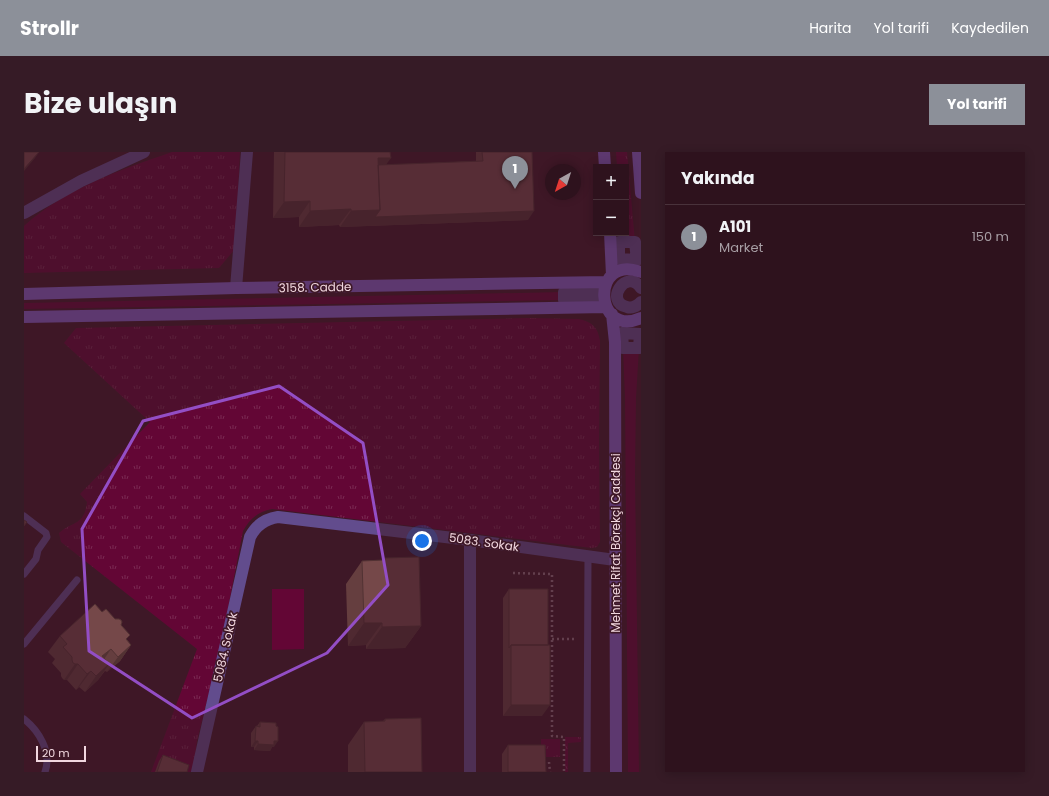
<!DOCTYPE html>
<html lang="tr">
<head>
<meta charset="utf-8">
<style>
	:root { --surface:#2e121d; --page:#361b26; --text:#f1f3f6; --muted:#a79ea4; --line:#49323b; --accent:#8c9099 }
	body { margin:0; font-family:Poppins,sans-serif; background:var(--page); color:var(--text) }
	.controls { position:absolute; right:12px; top:12px; display:grid; overflow:hidden; border-radius:0px; box-shadow:0 2px 10px #0003 }
	.controls button { width:36px; height:36px; display:grid; place-items:center; padding:0; border:0; border-bottom:1px solid var(--line); background:var(--surface); color:var(--text); font:20px sans-serif }
	.compass { position:absolute; left:521px; top:12px; width:36px; height:36px; border-radius:50%; background:var(--surface); box-shadow:0 2px 10px #0003; rotate:219deg }
	.scale { position:absolute; left:12px; bottom:10px; width:50px; box-sizing:border-box; padding-left:4px; border:2px solid #f1d7df; border-top:0; font-size:11px; line-height:14px; white-space:nowrap; color:#f1d7df; -webkit-text-stroke:3px #3e1827; paint-order:stroke }
	.you { position:absolute; left:398px; top:389px; width:14px; height:14px; margin:-10px; border:3px solid #fff; border-radius:50%; background:#1a73e8; box-shadow:0 0 0 6px #1a73e833 }
	.badge { display:grid; place-items:center; width:26px; height:26px; border-radius:50%; background:var(--accent); color:#fff; font-size:13px; font-weight:700 }
	.pin { position:absolute; translate:-50% -33px; filter:drop-shadow(0 1px 2px #0008) }
	.pin::after { content:''; position:absolute; top:21px; width:14px; height:12px; background:inherit; clip-path:polygon(0 0,100% 0,50% 100%) }
	.list { margin:0; padding:0; list-style:none }
	h2 { display:flex; justify-content:space-between; align-items:center; height:52px; margin:0; padding:0 16px; font-size:17px }
	h2 small { font-size:13px; font-weight:400; color:var(--muted) }
	.list li { display:grid; grid-template-columns:26px 1fr auto; gap:12px; align-items:center; box-sizing:border-box; height:64px; padding:0 16px; border-top:1px solid var(--line) }
	.list b { display:block; font-size:15px; white-space:nowrap }
	.list p { margin:0; font-size:13px; white-space:nowrap; color:var(--muted) }
	.list em { font-size:13px; font-style:normal; color:var(--muted) }
	.map { position:relative; flex:none; width:617px; height:620px; overflow:hidden; border-radius:0px }
	header { display:flex; align-items:center; gap:24px; box-sizing:border-box; height:56px; padding:0 20px; background:var(--accent); color:#fff }
	header strong { font-size:19px }
	nav { display:flex; gap:22px; margin-inline-start:auto; font-size:14px }
	.intro { display:flex; align-items:center; justify-content:space-between; box-sizing:border-box; height:96px; padding:0 24px }
	h1 { margin:0; font-size:28px }
	.button { padding:10px 18px; border-radius:0px; background:var(--accent); color:#fff; font-size:14px; font-weight:700 }
	main { display:flex; gap:24px; padding:0 24px }
	aside { flex:1; background:var(--surface); border-radius:0px; box-shadow:0 2px 10px #0003 }
	.map>svg:first-child { display:block }
</style>
</head>
<body>
<header>
<strong>Strollr</strong>
<nav><a>Harita</a><a>Yol tarifi</a><a>Kaydedilen</a></nav>
</header>
<div class="intro"><h1>Bize ulaşın</h1><a class="button">Yol tarifi</a></div>
<main>
<div class="map">
<svg width="617" height="620" viewBox="0 0 617 620">
	<defs>
		<pattern id="grass-tufts" width="24" height="20" patternUnits="userSpaceOnUse"><rect width="24" height="20" fill="#630635"/><path d="M3 7l-1-3M5 7V3M7 7l1-3M15 17l-1-3M17 17v-4M19 17l1-3" fill="none" stroke="#7a2a52"/></pattern>
	</defs>
	<rect width="100%" height="100%" fill="#3e1827"/>
	<path fill="url(#grass-tufts)" d="M148 0H216L211 97 195 116 0 121V74C42 36 96 18 148 0Z
		M592 0H603L611 90H595L596 81H602V15H593Z
		M504 166 555 167C568 170 574 175 576 189L575 290 576 390 573 395 568 396 248 357C234 360 226 366 219 379L197 492 173 589 169 620H127L173 497 37 390 35 381C50 368 60 374 63 350L56 342 126 270 40 191 52 176Z
		M541 585H557V590L544 591V620H541Z
		M517 587H536V605H517Z"/>
	<path fill="#630635" d="M540 140V148L0 157V151Z
		M599 196H615L612 246 611 324 615 620H604L601 246Z
		M248 437H280V497L248 498Z"/>
	<g fill="none" stroke-linecap="round" stroke-linejoin="round">
		<path stroke="#91707c" stroke-width="2.5" stroke-dasharray="2 3" stroke-linecap="butt" d="M489 421 528 422V584L540 585V620
			M528 487H553
			M525 610 526 620"/>
		<path stroke="#624c8d" stroke-width="7" d="M0 364 22 381 23 385 14 398 12 407 0 422
			M0 492 53 428
			M0 567C15 579 28 600 21 620
			M563 620 564 405"/>
		<path stroke="#624c8d" stroke-width="12" d="M0 61 57 29 120 0
			M595 90H611L613 108 595 107Z
			M212 136 223 0
			M617 136C602 115 580 150 603 155 609 157 613 154 617 150
			M540 140H571V147L540 148Z
			M598 181 616 182 615 196H599Z
			M446 388V620
			M173 620 226 385C232 373 241 367 254 365L446 388 591 408"/>
		<path stroke="#835fc7" stroke-width="12" d="M580 0 581 15
			M614 0 617 41
			M586 81 588 123
			M617 120C566 101 570 187 617 166
			M0 142 212 136 583 130
			M588 162 591 190 592 620
			M0 165 582 155"/>
	</g>
	<path fill="#653e3f" d="M250 0H366L362 13 452 9V0H508L504 68 316 75 315 73 275 75V65L249 66Z
		M360 406 397 474 381 496 342 497V493L324 494 322 432 338 409H358Z
		M485 437 518 564H479V446Z
		M78 460 91 467 97 473 103 488 107 493 96 509 83 520 81 519 74 528 61 540 55 535 52 538 43 528H40L38 526 37 524V521L28 511 31 507 24 500 36 484Z
		M361 567 398 620H324V593L340 570 359 569Z
		M236 570 250 595H248L246 599 230 598V595H227V581L232 574H233Z
		M484 593 522 620H478V602Z
		M139 603 163 620H131L135 609Z"/>
	<path fill="#523233" d="M15 0 11 6 0 19V17Z
		M354 6H367L355 22H349Z
		M286 49 275 65 249 66 260 50Z
		M327 57 315 73 275 75 286 59Z
		M356 58 510 59 504 68 316 75 327 59Z
		M340 471H358L342 493 324 494Z
		M397 474 381 496 342 497 358 475Z
		M107 493 96 509 83 520 94 505Z
		M87 497 76 513 67 520 78 504Z
		M51 512H54L43 528H40Z
		M85 512 74 528 61 540 72 524Z
		M67 519 55 535 52 538 63 522Z
		M487 553H526L518 564H479Z
		M231 589H234L230 595H227Z
		M250 589H254L250 595H248L246 599 230 598 234 592Z"/>
	<path fill="#754849" stroke="#523233" d="M0 0H15L0 17Z
		M261 0H366L367 6H354L356 58 327 59V57L286 59V49L260 50Z
		M458 0H508L510 59 351 65 356 58 354 13 459 9Z
		M0 368 3 370 0 374Z
		M395 405 397 474 358 475V471H340L338 409 360 408V406Z
		M485 437H524V493H487L485 496Z
		M71 452 78 460 82 457 91 467H95L97 468 98 470 97 473 106 483 102 487 107 493 94 505 87 497 78 504 85 512 72 524 67 519 63 522 54 512H51L49 511 48 508V505L39 495 43 492 36 484Z
		M487 493H526V553H487Z
		M397 566 398 620H341L340 570 361 569V567Z
		M236 570 252 571V574L254 575V589H250V593L234 592V589H231L232 574 236 575Z
		M484 593H521L522 620H484Z
		M139 603 165 613 163 620H133Z"/>
	<path d="M0 0H617V620H0ZM255 234 339 291 364 433 303 501 168 566 65 499 58 377 119 269Z" fill="#3e1827" fill-opacity=".55" fill-rule="evenodd"/>
	<path fill="none" stroke="#934ec5" stroke-width="3" stroke-linejoin="round" d="M255 234 339 291 364 433 303 501 168 566 65 499 58 377 119 269Z"/>
	<g text-anchor="middle" dominant-baseline="central" stroke-width="3.5" stroke-linejoin="round" paint-order="stroke">
		<g font-size="12" fill="#f1d7df" stroke="#3e1827">
			<text transform="translate(291 135) rotate(-1)">3158. Cadde</text>
			<text transform="translate(460 390) rotate(8)">5083. Sokak</text>
			<text transform="translate(591 391) rotate(-90)">Mehmet Rifat Börekçi Caddesi</text>
			<text transform="translate(201 495) rotate(-77)">5084. Sokak</text>
		</g>
	</g>
</svg>
<div class="controls">
<button>+</button>
<button>−</button>
</div>
<svg class="compass" viewBox="-18 -18 36 36"><path d="M0-13l5 13h-10z" fill="#e53935"/><path d="M0 13l5-13h-10z" fill="#a79ea4"/></svg>
<div class="scale">20 m</div>
<div class="you"></div>
<div class="pin badge" style="left:491px;top:37px">1</div>
</div>
<aside>
<h2>Yakında<small></small></h2>
<ul class="list">
<li><span class="badge">1</span><div><b>A101</b><p>Market</p></div><em>150 m</em></li>
</ul>
</aside>
</main>
</body>
</html>
